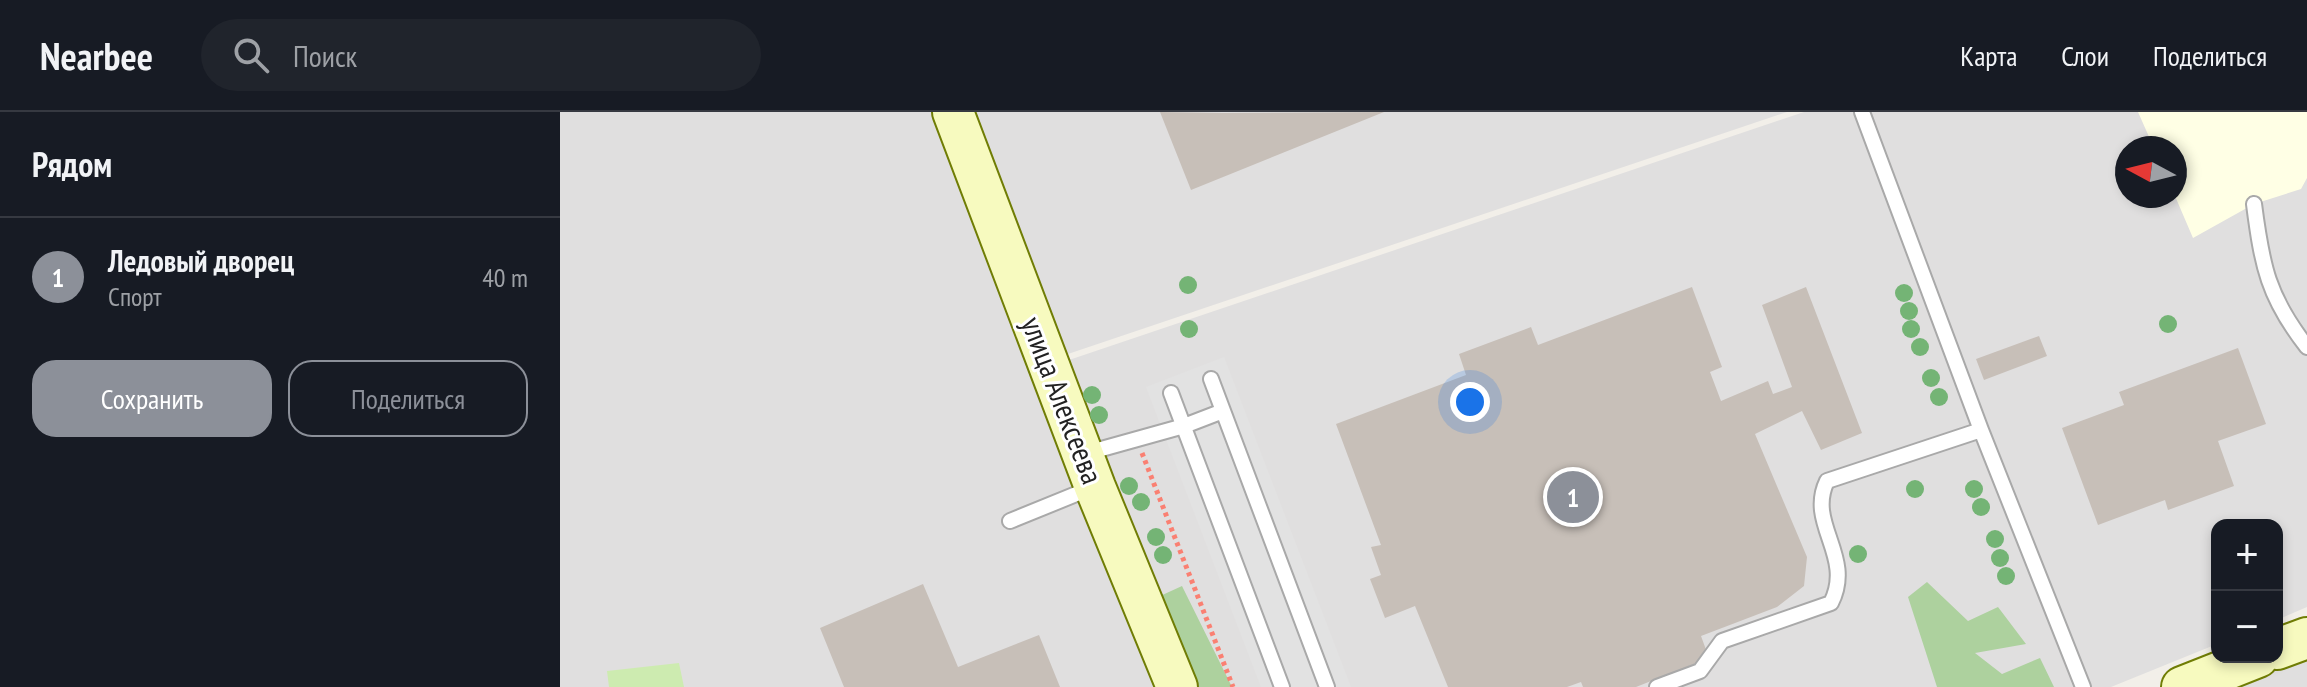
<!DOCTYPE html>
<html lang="ru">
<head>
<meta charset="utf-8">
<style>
	:root { --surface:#171b24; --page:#20242c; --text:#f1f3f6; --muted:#9ea1a6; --line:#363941; --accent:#8c9099 }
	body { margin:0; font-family:"PT Sans Narrow",sans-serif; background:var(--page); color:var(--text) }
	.controls { position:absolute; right:24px; bottom:24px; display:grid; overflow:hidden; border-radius:16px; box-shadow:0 4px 12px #0003 }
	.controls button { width:72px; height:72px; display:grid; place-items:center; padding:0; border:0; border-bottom:2px solid var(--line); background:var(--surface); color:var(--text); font:40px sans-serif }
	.compass { position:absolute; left:1555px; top:24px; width:72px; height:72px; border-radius:50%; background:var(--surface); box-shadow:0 4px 12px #0003; rotate:277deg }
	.you { position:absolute; left:910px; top:290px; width:28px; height:28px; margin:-20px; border:6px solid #fff; border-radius:50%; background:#1a73e8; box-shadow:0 0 0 12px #1a73e833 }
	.badge { display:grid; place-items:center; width:52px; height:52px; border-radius:50%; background:var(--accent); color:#fff; font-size:26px; font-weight:700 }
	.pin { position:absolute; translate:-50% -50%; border:4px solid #fff; box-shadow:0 2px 8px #0006 }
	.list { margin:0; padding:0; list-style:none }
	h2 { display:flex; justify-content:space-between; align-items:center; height:104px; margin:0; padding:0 32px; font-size:34px }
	h2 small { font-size:26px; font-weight:400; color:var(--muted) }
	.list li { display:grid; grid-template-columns:52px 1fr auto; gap:24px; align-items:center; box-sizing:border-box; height:120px; padding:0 32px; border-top:2px solid var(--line) }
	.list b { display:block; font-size:30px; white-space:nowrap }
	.list p { margin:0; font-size:26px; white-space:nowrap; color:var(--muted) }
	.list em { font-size:26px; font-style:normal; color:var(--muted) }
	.actions { display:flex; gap:16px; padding:24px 32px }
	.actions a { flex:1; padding:18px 0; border:2px solid var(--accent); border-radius:24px; text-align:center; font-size:28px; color:var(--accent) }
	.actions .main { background:var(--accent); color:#fff }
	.icon { flex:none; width:44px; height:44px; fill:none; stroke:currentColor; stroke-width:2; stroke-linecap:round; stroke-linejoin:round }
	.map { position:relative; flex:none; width:1747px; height:575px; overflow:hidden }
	header { display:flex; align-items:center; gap:48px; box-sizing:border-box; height:112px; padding:0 40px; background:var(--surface); border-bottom:2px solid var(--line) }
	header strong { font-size:38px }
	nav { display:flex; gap:44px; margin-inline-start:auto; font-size:28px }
	.search { width:560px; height:72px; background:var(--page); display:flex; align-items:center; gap:20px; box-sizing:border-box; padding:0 28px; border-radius:44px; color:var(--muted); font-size:30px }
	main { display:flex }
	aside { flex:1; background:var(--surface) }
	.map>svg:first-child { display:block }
</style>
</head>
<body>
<header>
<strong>Nearbee</strong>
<div class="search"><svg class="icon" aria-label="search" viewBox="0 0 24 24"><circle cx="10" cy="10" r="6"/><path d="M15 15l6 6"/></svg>Поиск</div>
<nav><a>Карта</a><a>Слои</a><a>Поделиться</a></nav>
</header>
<main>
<aside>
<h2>Рядом<small></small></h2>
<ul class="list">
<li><span class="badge">1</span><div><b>Ледовый дворец</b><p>Спорт</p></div><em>40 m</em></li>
</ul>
<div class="actions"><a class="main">Сохранить</a><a>Поделиться</a></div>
</aside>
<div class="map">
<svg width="1747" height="575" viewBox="0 0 1747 575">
	<rect width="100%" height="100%" fill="#f2efe9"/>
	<path fill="#e0dfdf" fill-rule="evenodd" d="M0 0H384L603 575H0Z
		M412 0H1227L505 243Z
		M1244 0H1747V495L1717 508V413H1657V532L1551 575H637L506 249ZM1567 36H1615V84H1567Z
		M1747 544V575H1667Z"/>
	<path fill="#ffffe5" d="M1578 0H1747V66L1741 77 1694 92 1633 126 1615 84V36H1594Z"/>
	<path fill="#cdebb0" d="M119 551 124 575H49L47 559Z"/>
	<path fill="#add19e" d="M1367 470 1408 509 1438 495 1466 532 1415 541 1442 562 1480 546 1494 575H1377L1348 485Z
		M622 474 672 575H629L598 485Z"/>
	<path fill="#e2e2e2" d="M664 245 791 575H701L586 275Z"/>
	<path fill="#c7bfb8" d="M600 0 663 1 824 0 631 78Z
		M1132 175 1162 255 1150 260 1161 289 1208 269 1213 282 1232 275 1202 193 1246 175 1302 321 1261 338 1242 299 1195 322 1247 445 1244 474 1217 495 1141 524 1149 546 1076 575H1023L1021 570 1007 575H888L855 494 825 506 810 467 821 463 811 435 821 433 776 312 906 263 899 242 971 215 978 233Z
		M1479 224 1487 244 1424 268 1416 247Z
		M1678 236 1706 312 1658 329 1674 374 1608 398 1605 388 1538 413 1502 316 1564 293 1559 280Z
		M363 472 398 555 479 523 500 575H284L260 516Z"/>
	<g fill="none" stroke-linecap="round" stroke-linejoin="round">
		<defs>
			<path id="lane" d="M1302 0 1421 318 1523 575
				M1694 92C1702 154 1708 185 1747 235
				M651 267 767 575
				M611 281 722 575
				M527 341 624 314 663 299
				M450 409 531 376
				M1097 575 1140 559 1162 529 1271 491C1295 444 1246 412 1267 369L1421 318"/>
			<path id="secondary" d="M393 0 535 375 617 575
				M1717 537 1747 526
				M1622 575 1698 545"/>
		</defs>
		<use href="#lane" stroke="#a9a9a9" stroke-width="18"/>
		<use href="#secondary" stroke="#707d05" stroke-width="44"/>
		<path stroke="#fa8072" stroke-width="5" stroke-dasharray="4 4" stroke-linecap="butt" d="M582 341 673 575"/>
		<use href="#lane" stroke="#fff" stroke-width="14"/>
		<use href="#secondary" stroke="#f7fabf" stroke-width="40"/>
	</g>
	<g fill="#74b475">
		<circle cx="628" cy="173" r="9"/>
		<circle cx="1344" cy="181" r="9"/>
		<circle cx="1349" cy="199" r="9"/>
		<circle cx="1608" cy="212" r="9"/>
		<circle cx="629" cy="217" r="9"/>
		<circle cx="1351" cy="217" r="9"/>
		<circle cx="1360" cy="235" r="9"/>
		<circle cx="1371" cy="266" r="9"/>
		<circle cx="532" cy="283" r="9"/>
		<circle cx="1379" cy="285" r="9"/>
		<circle cx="539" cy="303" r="9"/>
		<circle cx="569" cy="374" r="9"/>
		<circle cx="1355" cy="377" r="9"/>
		<circle cx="1414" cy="377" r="9"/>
		<circle cx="581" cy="390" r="9"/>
		<circle cx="1421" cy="395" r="9"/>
		<circle cx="596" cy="425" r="9"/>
		<circle cx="1435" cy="427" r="9"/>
		<circle cx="1298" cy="442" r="9"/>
		<circle cx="603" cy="443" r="9"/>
		<circle cx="1440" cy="446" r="9"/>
		<circle cx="1446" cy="464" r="9"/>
	</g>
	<g text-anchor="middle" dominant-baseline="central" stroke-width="6" stroke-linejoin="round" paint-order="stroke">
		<g font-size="30" fill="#222" stroke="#fff">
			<text transform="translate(503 288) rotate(69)">улица Алексеева</text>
		</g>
	</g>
</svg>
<div class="controls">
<button>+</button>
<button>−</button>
</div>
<svg class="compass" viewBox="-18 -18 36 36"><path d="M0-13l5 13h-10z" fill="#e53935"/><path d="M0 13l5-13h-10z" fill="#9ea1a6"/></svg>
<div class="you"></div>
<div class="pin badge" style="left:1013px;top:385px">1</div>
</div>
</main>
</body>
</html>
